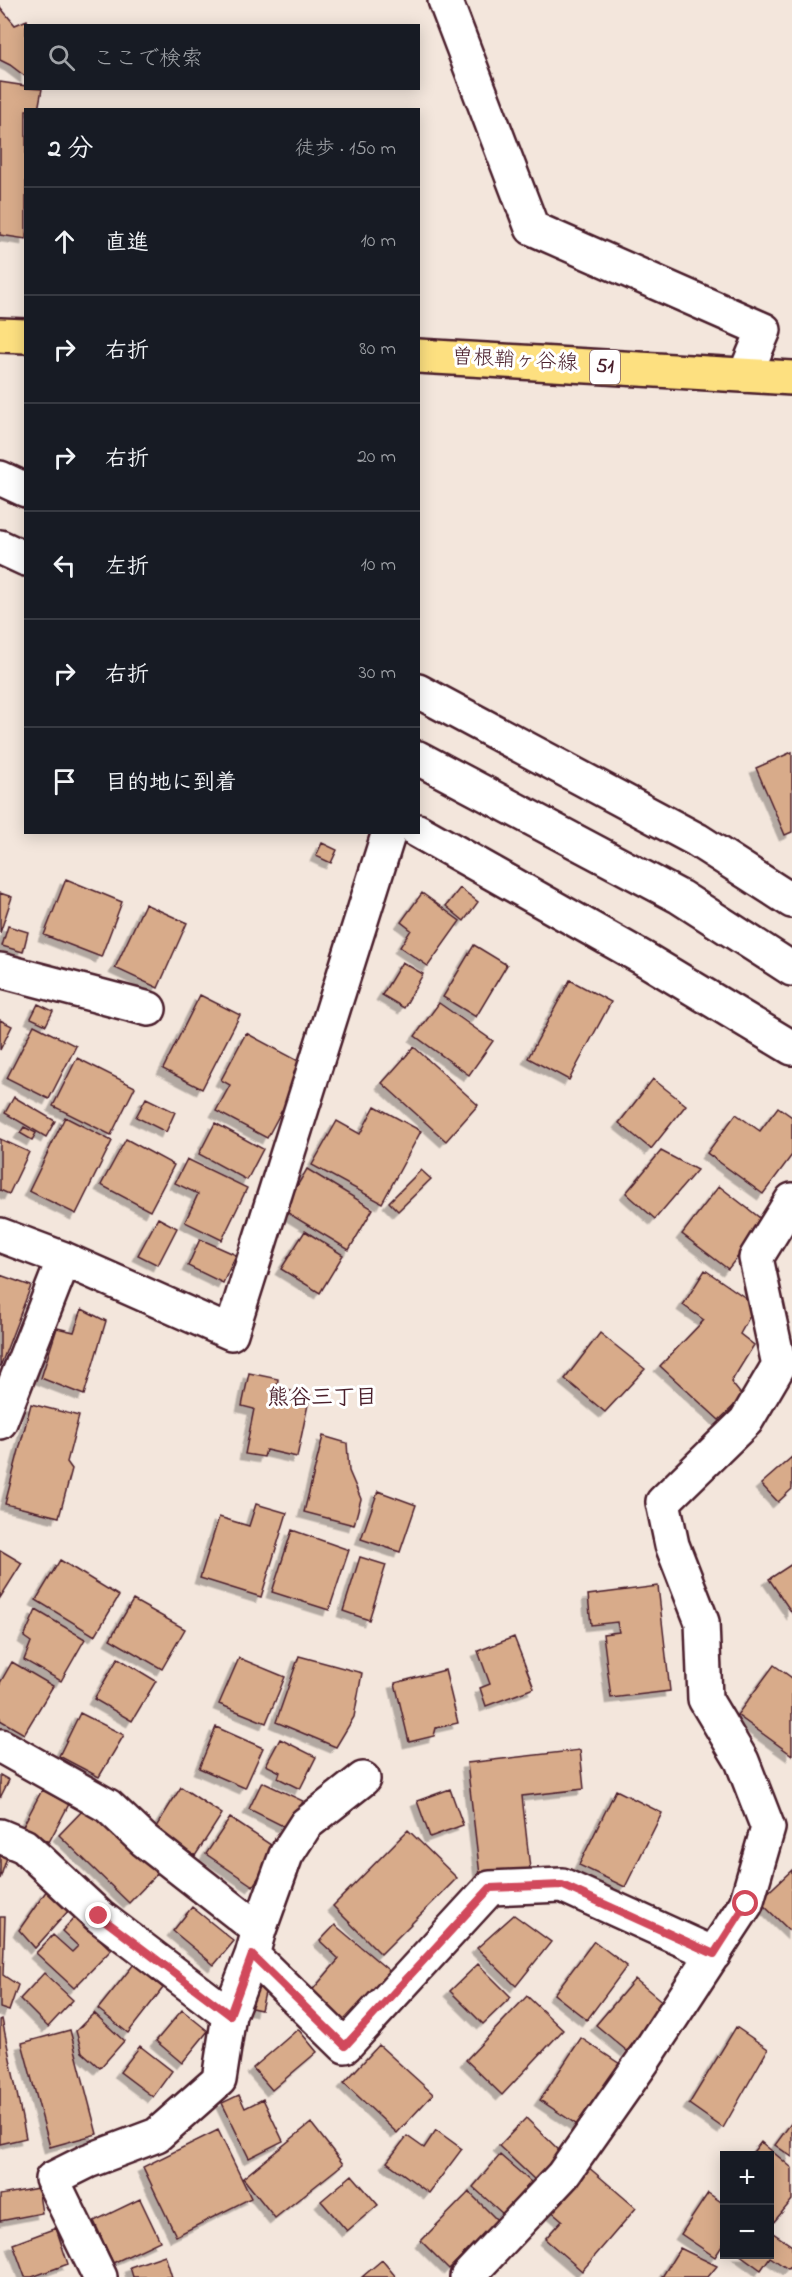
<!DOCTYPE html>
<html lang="ja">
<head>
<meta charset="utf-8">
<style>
	:root { --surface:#171b24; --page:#20242c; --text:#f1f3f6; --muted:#9ea1a6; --line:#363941 }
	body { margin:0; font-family:"Indie Flower","Klee One",sans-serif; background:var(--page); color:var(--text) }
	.controls { position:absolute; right:18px; bottom:18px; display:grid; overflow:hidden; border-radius:0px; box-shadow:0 3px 15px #0003 }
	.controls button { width:54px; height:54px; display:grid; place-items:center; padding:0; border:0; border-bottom:2px solid var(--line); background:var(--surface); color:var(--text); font:30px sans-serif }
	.stop { position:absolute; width:18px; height:18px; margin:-14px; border:4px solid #d1495b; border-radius:50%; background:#fff }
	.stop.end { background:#d1495b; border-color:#fff; box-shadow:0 2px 6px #0008 }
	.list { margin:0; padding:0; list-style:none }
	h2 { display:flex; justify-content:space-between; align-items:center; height:78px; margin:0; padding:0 24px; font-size:26px }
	h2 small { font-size:20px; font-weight:400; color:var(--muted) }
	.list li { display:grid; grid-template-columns:39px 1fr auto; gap:18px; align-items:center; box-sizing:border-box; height:108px; padding:0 24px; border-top:2px solid var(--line) }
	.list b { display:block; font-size:22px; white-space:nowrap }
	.list em { font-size:20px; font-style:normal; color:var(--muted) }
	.icon { flex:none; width:33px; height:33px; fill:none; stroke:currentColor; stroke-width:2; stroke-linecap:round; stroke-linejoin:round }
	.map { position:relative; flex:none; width:792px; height:2277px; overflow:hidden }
	.search { position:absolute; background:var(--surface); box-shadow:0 3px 15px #0003; left:24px; top:24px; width:396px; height:66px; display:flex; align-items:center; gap:15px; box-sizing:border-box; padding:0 21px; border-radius:0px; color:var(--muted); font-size:22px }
	.panel { position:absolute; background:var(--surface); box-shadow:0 3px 15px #0003; left:24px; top:108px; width:396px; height:726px; border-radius:0px }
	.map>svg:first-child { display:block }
</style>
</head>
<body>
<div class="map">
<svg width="792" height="2277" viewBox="0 0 792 2277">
	<defs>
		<filter id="shadow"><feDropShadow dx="-5.5" dy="5.5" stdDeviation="0" flood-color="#0004"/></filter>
	</defs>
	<rect width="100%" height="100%" fill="#f3e6dc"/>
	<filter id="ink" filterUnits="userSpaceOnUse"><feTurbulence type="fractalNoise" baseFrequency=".0167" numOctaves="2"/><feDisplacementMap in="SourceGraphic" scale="12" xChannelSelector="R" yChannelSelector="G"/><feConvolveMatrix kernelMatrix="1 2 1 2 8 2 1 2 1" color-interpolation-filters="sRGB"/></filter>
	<g filter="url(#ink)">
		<path fill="#d8ab8a" stroke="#4a1f2b" stroke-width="1.5" filter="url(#shadow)" d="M0 7 15 25 27 20 29 26H26V77L10 65 0 60Z
			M0 82 26 86V88L42 89 38 110H26V239L0 235Z
			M792 752V832L785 835 756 768Z
			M322 843 337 850 331 863 316 856Z
			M66 879 122 902 101 957 44 935Z
			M460 888 478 902 464 921 446 906Z
			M0 893 12 897 0 933Z
			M422 893 460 921 428 966 400 947 411 930 401 922Z
			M145 904 187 923 158 988 115 968Z
			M8 926 28 932 23 952 2 946Z
			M474 945 507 965 476 1017 443 997Z
			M402 962 423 974 404 1008 382 995Z
			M570 980 611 1002 569 1080 528 1058Z
			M200 995 240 1015 202 1089 163 1069Z
			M439 1003 493 1041 469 1075 415 1036Z
			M38 1004 53 1011 46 1025 31 1018Z
			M0 1020 12 1026 0 1050Z
			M34 1025 76 1046 49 1099 7 1078Z
			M246 1033 306 1065 267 1138 216 1111 230 1085 221 1080Z
			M414 1047 478 1105 446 1141 382 1083Z
			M77 1058 135 1087 111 1135 53 1106Z
			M653 1079 686 1105 651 1149 619 1123Z
			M14 1097 55 1121 46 1137 5 1113Z
			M146 1098 175 1112 166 1132 136 1117Z
			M375 1106 421 1131 382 1203 312 1165 337 1121 360 1134Z
			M778 1107 792 1117V1155L763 1194 707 1153 736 1114 760 1131Z
			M65 1117 112 1141 76 1214 29 1191Z
			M215 1123 263 1149 247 1180 199 1154Z
			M24 1127 36 1133 32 1140 20 1133Z
			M0 1139 29 1152 9 1194 0 1190Z
			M126 1139 174 1165 150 1211 101 1185Z
			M661 1151 697 1170 655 1219 626 1193Z
			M187 1159 247 1188 222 1240 185 1222 198 1194 175 1183Z
			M307 1169 373 1209 349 1250 283 1210Z
			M421 1170 431 1179 398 1211 389 1202Z
			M719 1186 765 1222 728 1269 682 1234Z
			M158 1218 177 1228 158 1265 138 1255Z
			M305 1231 343 1255 320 1293 281 1269Z
			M200 1239 236 1255 223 1283 188 1266Z
			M705 1270 756 1305 740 1334 754 1345 731 1382 743 1397 719 1420 660 1366 704 1320 683 1305Z
			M0 1275 31 1286 0 1367Z
			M82 1309 106 1321 84 1395 41 1378 57 1328 74 1332Z
			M600 1333 645 1369 605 1412 565 1379Z
			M249 1373 278 1379 277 1388 310 1395 297 1457 266 1450 264 1457 245 1454 254 1409 242 1406Z
			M31 1404 79 1416 67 1462 72 1469 59 1517 5 1504Z
			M323 1436 347 1443 349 1471 361 1499 354 1525 304 1512Z
			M792 1457V1489L778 1502 761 1484Z
			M378 1491 416 1505 400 1552 361 1539Z
			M256 1504 287 1513 261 1597 200 1578 219 1517 249 1526Z
			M292 1530 349 1550 329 1610 272 1592Z
			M0 1550 22 1563 0 1598Z
			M360 1557 386 1565 369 1620 343 1611Z
			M60 1560 119 1596 95 1636 36 1600Z
			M792 1564V1613L769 1579Z
			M658 1586 670 1691 611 1698 603 1634 619 1632 617 1622 591 1625 588 1595Z
			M133 1600 185 1629 162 1669 110 1639Z
			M36 1610 85 1639 61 1681 24 1660 31 1642 24 1637Z
			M514 1637 534 1688 486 1706 480 1688 490 1684 478 1651Z
			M299 1656 362 1673 354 1717 336 1747 276 1722Z
			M118 1658 156 1681 132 1721 94 1699Z
			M239 1658 285 1677 266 1723 219 1704Z
			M12 1662 53 1686 24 1734 0 1720V1683Z
			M774 1665 792 1678V1755L737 1715Z
			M445 1670 458 1723 436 1728 434 1736 409 1742 395 1683Z
			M80 1713 124 1735 99 1777 59 1756Z
			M216 1727 263 1748 245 1788 199 1768Z
			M280 1739 316 1757 300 1789 278 1778 280 1772 266 1765Z
			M580 1750 584 1789 522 1796 531 1878 481 1884 467 1763Z
			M0 1775 9 1780 0 1798Z
			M262 1782 303 1801 289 1829 249 1809Z
			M181 1787 222 1814 195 1856 154 1830Z
			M450 1789 463 1825 430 1837 417 1801Z
			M42 1790 69 1804 49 1842 22 1828Z
			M616 1790 662 1813 625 1887 579 1865Z
			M87 1806 158 1873 129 1903 59 1835Z
			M230 1818 277 1849 253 1886 206 1854Z
			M408 1830 457 1878 381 1954 333 1906Z
			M0 1848 9 1851 0 1879Z
			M792 1870V1933L759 1901Z
			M47 1890 69 1910 35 1948 19 1930Z
			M192 1907 234 1941 214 1965 173 1931Z
			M514 1915 551 1942 516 1986 477 1948Z
			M76 1916 111 1950 74 1988 36 1953 53 1935 72 1952 78 1946 62 1931Z
			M0 1917H5L3 1975 18 1985 9 2011 0 2008Z
			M335 1925 393 1974 345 2029 309 1994 339 1959 320 1941Z
			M594 1941 627 1966 587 2020 554 1994Z
			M134 1964 163 1988 128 2033 98 2009Z
			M478 1964 511 1997 483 2024 450 1991Z
			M44 1973 73 2000 48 2027 20 1999Z
			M248 1979 267 1984 261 2010 242 2006Z
			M635 1979 664 2003 627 2051 596 2025Z
			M527 1996 563 2030 502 2095 466 2060Z
			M182 2010 208 2031 182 2063 156 2041Z
			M94 2013 124 2041 100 2068 82 2052 76 2031Z
			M2 2019 26 2138 0 2144V2020Z
			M736 2027 768 2049 723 2128 689 2104Z
			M298 2029 317 2052 272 2090 253 2068Z
			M70 2030 97 2134 50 2147 22 2043Z
			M581 2038 620 2064 579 2126 540 2100Z
			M379 2045 433 2094 397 2133 344 2083Z
			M140 2046 172 2071 153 2097 120 2072Z
			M239 2095 245 2108 263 2099 283 2141 249 2158 222 2103Z
			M526 2118 563 2154 536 2181 499 2146Z
			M792 2122V2157L775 2145Z
			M311 2123 343 2164 275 2218 243 2178Z
			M218 2130 251 2198 176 2236 143 2167Z
			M436 2130 462 2149 429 2193 387 2162 407 2136 424 2148Z
			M761 2142 792 2168V2200L773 2223 770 2221V2156H750Z
			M500 2155 531 2182 503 2214 473 2187Z
			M587 2166 636 2208 582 2271 545 2239 562 2220 549 2209Z
			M352 2175 378 2205 347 2231 321 2201Z
			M38 2188 42 2213 0 2221V2195Z
			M469 2192 497 2220 449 2269 421 2241Z
			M708 2193 724 2204V2243L715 2257 681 2234Z
			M140 2199 160 2241 113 2263 94 2221Z
			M56 2228 68 2264 32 2277H25L13 2244Z
			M770 2231 792 2246V2264L788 2269 770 2257 761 2270 739 2254H770Z
			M680 2248 717 2266 708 2277H662Z
			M165 2255 172 2277H133L130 2267Z
			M382 2260 396 2277H362Z"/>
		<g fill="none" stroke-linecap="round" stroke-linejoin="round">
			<defs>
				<path id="minor" d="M445 0 532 228 764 330 745 375
					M0 478 26 490
					M0 547 26 559
					M418 691 697 840 792 901
					M418 758 680 897 792 969
					M418 831 643 958 792 1048
					M0 970 149 1009
					M0 1235 64 1259 231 1333 389 832
					M0 1422 64 1259
					M1 1746 108 1806 144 1840 259 1930
					M0 1836 24 1846 99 1916 229 2015
					M252 1955 345 2046 490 1888 562 1885 714 1954
					M100 2277 52 2179 88 2161 157 2135 219 2080 229 2015 252 1955 259 1930 286 1855 306 1824 363 1779
					M467 2277 563 2175 643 2061 746 1904 768 1828 742 1761 705 1699 702 1622 672 1545 663 1502 746 1421 779 1365 756 1258 792 1200"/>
				<path id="major" d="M0 335 26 336
					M418 356 792 378"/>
			</defs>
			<use href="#minor" stroke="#4a1f2b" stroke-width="38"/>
			<use href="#major" stroke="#4a1f2b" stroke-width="38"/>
			<use href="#minor" stroke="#fff" stroke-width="33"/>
			<use href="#major" stroke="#fde080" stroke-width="33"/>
		</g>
	</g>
	<g fill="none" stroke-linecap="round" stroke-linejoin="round" filter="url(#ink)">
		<path stroke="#d1495b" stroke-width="8" d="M99 1916 230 2015 252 1955 345 2046 490 1888 562 1885 714 1954 746 1904"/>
	</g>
	<g text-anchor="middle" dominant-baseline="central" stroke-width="6" stroke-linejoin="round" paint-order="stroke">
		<rect fill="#fff" stroke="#80626b" stroke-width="1.5" x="590" y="350" width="30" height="34" rx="4.5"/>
		<g font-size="20" font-weight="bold" fill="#4a1f2b">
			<text x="605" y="367">51</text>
		</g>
		<g font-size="21" fill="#4a1f2b" stroke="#fff">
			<text transform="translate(515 361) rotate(3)">曽根鞘ヶ谷線</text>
		</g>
		<g font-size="22" font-weight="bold" fill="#4a1f2b" stroke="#fff">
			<text x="322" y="1399">熊谷三丁目</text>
		</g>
	</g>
</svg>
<div class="controls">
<button>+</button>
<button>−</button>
</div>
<div class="stop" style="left:746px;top:1904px"></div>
<div class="stop end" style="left:99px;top:1916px"></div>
<div class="search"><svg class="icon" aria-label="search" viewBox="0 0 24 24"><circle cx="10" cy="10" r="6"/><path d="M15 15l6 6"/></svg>ここで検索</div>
<section class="panel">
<h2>2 分<small>徒歩 · 150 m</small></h2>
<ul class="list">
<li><svg class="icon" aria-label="ahead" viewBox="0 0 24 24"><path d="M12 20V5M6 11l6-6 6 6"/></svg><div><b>直進</b></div><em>10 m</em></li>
<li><svg class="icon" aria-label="right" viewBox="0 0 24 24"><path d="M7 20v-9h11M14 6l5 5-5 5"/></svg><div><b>右折</b></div><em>80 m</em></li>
<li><svg class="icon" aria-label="right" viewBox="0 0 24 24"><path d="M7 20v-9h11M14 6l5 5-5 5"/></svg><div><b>右折</b></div><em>20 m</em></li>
<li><svg class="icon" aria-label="left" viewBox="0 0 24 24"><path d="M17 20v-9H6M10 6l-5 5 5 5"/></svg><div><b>左折</b></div><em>10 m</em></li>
<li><svg class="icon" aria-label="right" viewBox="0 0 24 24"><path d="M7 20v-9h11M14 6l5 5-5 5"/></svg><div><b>右折</b></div><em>30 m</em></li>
<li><svg class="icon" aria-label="arrive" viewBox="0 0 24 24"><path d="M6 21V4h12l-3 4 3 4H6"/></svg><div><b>目的地に到着</b></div></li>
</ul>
</section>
</div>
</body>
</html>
